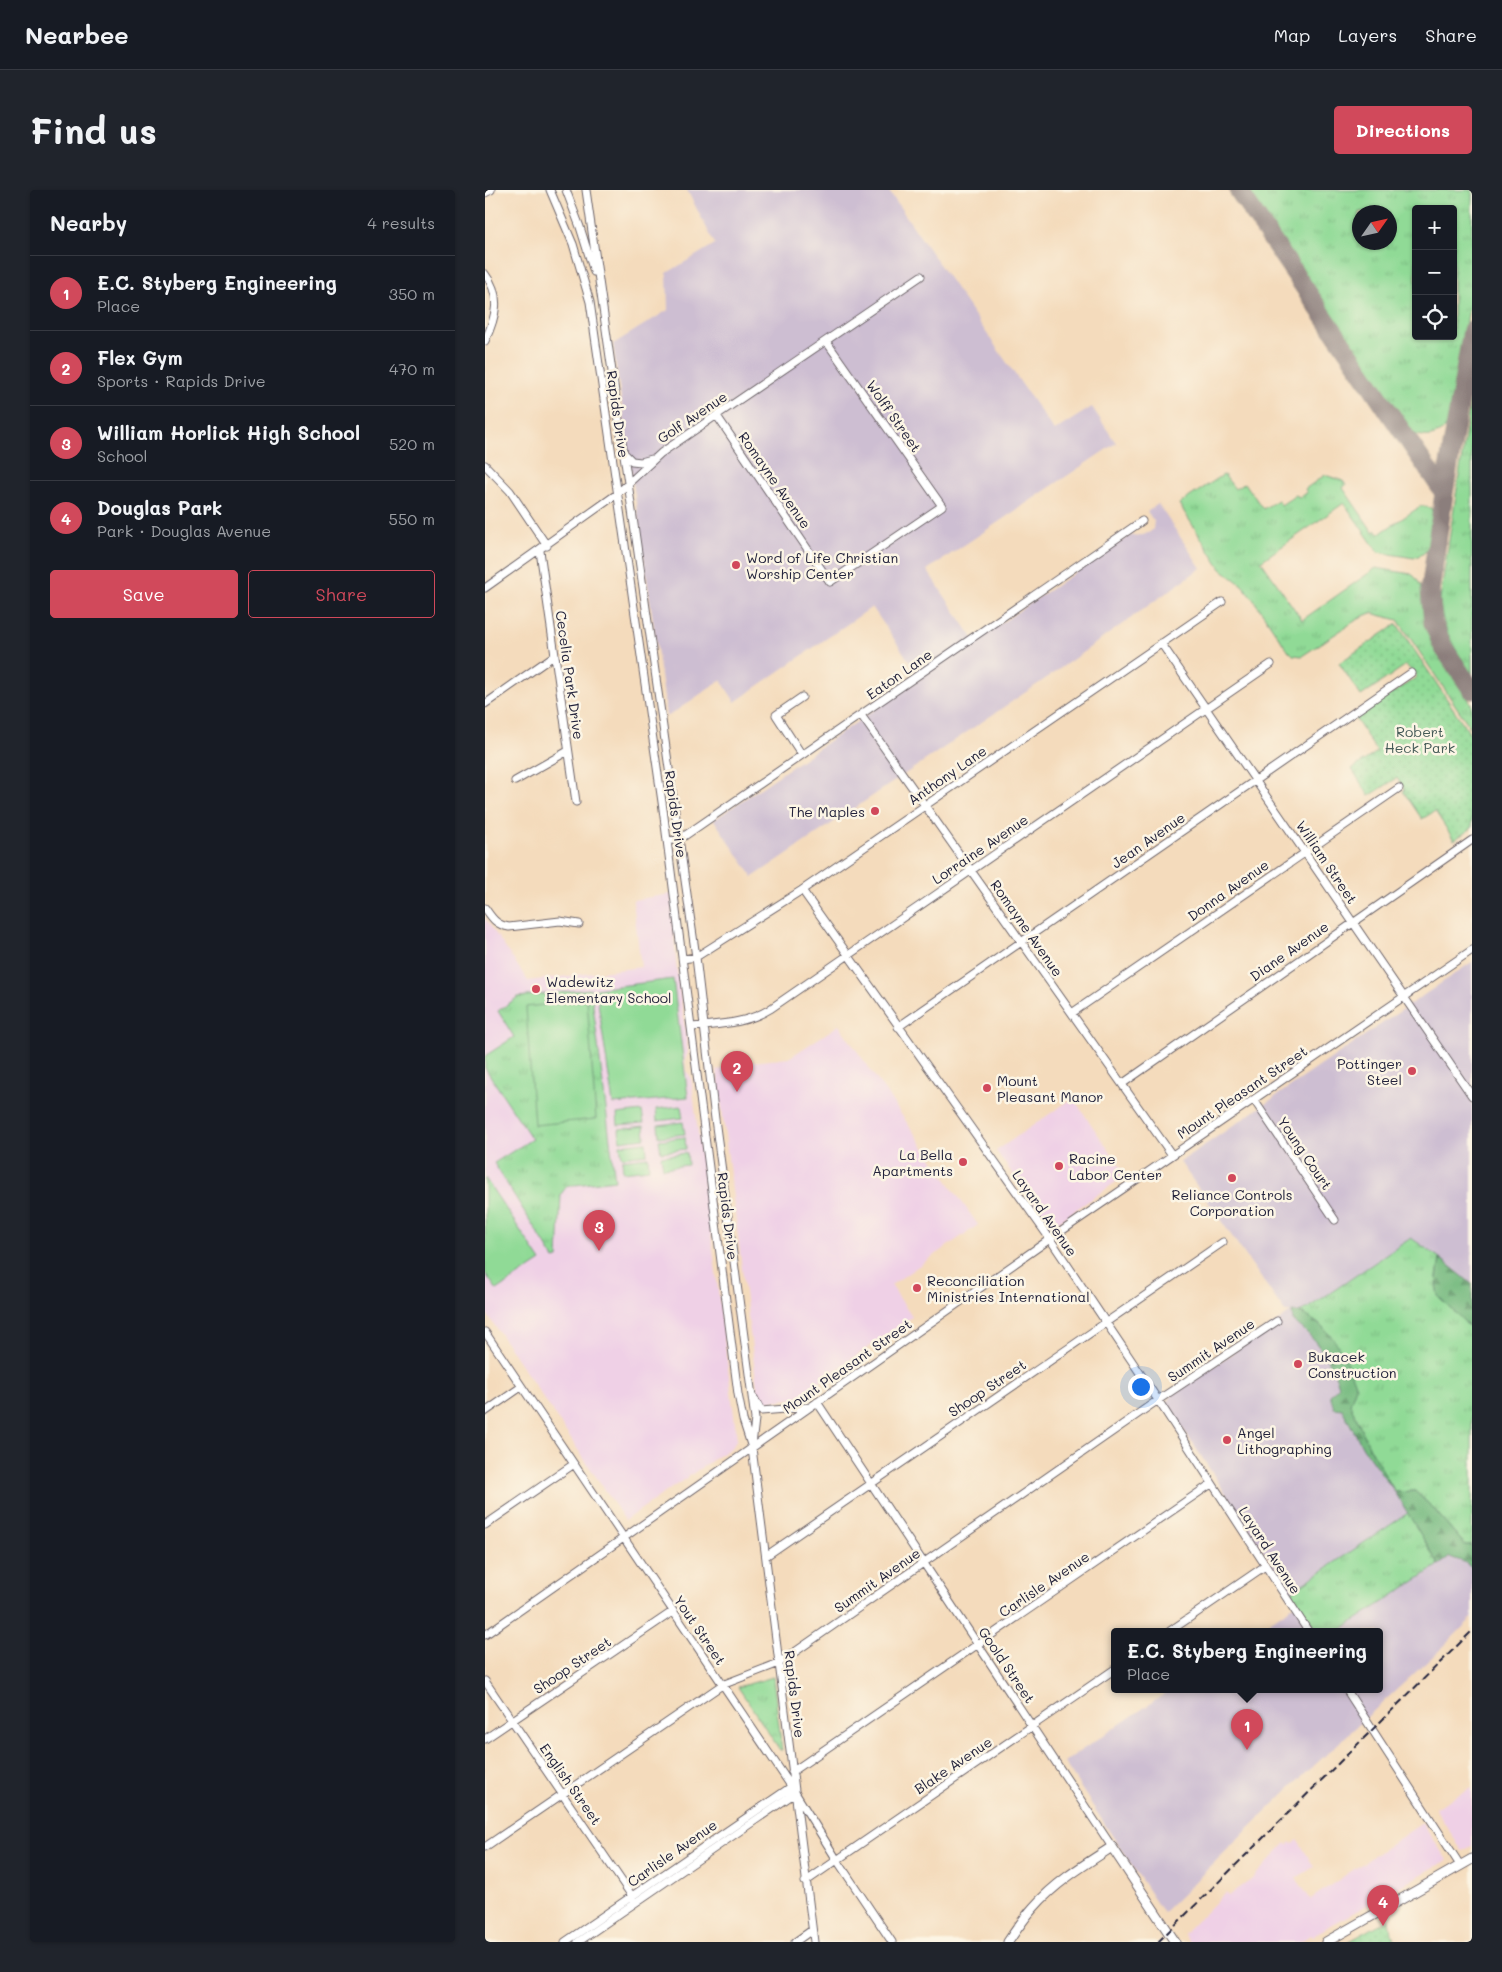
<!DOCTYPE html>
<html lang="en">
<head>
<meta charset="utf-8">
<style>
	:root { --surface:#171b24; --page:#20242c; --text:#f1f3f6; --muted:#9ea1a6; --line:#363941; --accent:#d1495b }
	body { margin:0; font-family:Mali,sans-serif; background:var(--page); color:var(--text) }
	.controls { position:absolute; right:15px; top:15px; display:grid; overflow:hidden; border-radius:5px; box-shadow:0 1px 4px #0004 }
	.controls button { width:45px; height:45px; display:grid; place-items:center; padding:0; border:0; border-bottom:1px solid var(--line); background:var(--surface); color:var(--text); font:25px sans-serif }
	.compass { position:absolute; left:867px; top:15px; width:45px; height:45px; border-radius:50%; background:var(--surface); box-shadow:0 1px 4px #0004; rotate:56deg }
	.you { position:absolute; left:655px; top:1196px; width:18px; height:18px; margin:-12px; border:4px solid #fff; border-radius:50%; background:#1a73e8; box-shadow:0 0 0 8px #1a73e833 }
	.badge { display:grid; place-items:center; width:32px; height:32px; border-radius:50%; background:var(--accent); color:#fff; font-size:16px; font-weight:700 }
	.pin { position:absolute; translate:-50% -41px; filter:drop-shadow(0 1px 2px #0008) }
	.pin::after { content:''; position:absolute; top:26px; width:18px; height:15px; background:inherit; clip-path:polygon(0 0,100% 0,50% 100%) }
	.popup { position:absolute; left:626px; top:1438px; width:272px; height:65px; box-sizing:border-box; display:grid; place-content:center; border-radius:5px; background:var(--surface); filter:drop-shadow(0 1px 4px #0005); font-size:16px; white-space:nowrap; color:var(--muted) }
	.popup b { font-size:19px; color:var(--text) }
	.popup::after { content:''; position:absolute; left:50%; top:100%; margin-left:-10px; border:10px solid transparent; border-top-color:var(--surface) }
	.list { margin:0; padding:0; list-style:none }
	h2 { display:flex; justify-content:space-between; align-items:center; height:65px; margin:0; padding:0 20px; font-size:21px }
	h2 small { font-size:16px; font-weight:400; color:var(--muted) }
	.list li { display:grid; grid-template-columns:32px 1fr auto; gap:15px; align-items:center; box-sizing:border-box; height:75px; padding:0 20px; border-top:1px solid var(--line) }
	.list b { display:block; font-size:19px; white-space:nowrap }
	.list p { margin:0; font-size:16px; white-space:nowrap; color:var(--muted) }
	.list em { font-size:16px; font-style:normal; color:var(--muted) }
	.actions { display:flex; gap:10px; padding:15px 20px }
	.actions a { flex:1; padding:11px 0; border:1px solid var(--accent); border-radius:5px; text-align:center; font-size:18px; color:var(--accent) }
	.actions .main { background:var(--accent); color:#fff }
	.icon { flex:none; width:28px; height:28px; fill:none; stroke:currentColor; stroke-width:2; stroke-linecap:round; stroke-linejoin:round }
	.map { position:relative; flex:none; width:987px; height:1752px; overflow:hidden; border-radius:5px }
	header { display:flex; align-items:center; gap:30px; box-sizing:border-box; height:70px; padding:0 25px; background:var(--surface); border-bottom:1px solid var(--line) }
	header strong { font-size:24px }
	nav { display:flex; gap:28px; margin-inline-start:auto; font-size:18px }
	.intro { display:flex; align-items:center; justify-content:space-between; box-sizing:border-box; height:120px; padding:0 30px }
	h1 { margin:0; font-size:35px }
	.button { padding:12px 22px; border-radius:5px; background:var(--accent); color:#fff; font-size:18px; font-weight:700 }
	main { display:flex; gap:30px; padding:0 30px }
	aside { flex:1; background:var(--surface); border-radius:5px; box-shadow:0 1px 4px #0004 }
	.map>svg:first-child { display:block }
</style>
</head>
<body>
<header>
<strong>Nearbee</strong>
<nav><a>Map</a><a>Layers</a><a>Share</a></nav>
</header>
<div class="intro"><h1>Find us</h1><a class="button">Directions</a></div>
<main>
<aside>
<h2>Nearby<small>4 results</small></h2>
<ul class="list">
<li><span class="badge">1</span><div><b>E.C. Styberg Engineering</b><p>Place</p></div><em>350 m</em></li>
<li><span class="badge">2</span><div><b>Flex Gym</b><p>Sports · Rapids Drive</p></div><em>470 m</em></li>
<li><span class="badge">3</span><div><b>William Horlick High School</b><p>School</p></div><em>520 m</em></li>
<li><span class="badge">4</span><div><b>Douglas Park</b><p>Park · Douglas Avenue</p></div><em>550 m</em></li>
</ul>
<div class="actions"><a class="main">Save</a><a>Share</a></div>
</aside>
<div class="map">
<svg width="987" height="1752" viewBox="0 0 987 1752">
	<defs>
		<pattern id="grass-tufts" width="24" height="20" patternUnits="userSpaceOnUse" patternTransform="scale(1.25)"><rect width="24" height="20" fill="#90da96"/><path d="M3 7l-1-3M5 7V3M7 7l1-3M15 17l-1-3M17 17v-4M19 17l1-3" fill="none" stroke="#7cbb82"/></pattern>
		<pattern id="forest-firs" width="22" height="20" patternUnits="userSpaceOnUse" patternTransform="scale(1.25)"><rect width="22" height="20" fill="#74ba7f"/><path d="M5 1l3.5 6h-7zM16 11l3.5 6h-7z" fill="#5f9769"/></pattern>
		<pattern id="park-dots" width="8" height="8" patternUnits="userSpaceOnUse" patternTransform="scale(1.25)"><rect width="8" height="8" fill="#90da96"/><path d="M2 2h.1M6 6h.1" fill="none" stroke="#7cbb82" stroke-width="1.8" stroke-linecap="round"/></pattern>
	</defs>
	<rect width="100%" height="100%" fill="#fcf5e5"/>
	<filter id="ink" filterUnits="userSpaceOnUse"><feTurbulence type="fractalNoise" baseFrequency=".02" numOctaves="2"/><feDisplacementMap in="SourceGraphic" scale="10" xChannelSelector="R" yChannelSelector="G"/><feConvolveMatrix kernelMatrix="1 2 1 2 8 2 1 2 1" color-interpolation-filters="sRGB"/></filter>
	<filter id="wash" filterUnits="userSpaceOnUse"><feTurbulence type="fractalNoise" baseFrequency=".0096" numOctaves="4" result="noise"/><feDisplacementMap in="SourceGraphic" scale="20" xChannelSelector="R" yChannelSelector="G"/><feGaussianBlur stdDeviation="1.12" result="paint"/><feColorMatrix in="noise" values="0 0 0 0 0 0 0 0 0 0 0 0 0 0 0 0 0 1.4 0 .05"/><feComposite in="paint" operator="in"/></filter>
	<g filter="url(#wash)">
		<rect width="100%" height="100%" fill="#f4dbbc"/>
		<path fill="#efd0e6" d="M186 704 191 773 203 862 200 870 201 881 206 887 252 1249 248 1256 140 1330 0 1121V728L43 791 156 777 148 710Z
			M354 835 493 1035 406 1095 427 1127 311 1208 278 1212 273 1205 232 880 241 878 240 875 304 868Z
			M588 908 641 985 570 1034 564 1035 511 961Z
			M987 1597V1656L977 1661 950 1618Z
			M937 1633 962 1670 834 1742 828 1747 826 1745 814 1752H704L699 1744 740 1703 743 1706 766 1690 801 1653 803 1655 806 1652 808 1654 813 1650 829 1677 811 1688 826 1710 827 1708Z"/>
		<path fill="#cdbed2" d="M202 0H403L569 241 607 217 631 253 442 380 490 451 644 346 658 345 665 342 668 339 669 331 662 322 673 314 716 378 566 485 268 687 229 630 436 488 387 417 250 512 236 490 182 527 128 154 183 120 182 83 230 54Z
			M987 772V1428L958 1457 807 1596 678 1723 579 1572 687 1499H894V1441H771L813 1413 681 1213 685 1207 806 1122H800L695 972Z"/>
		<path fill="url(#grass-tufts)" stroke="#597e68" fill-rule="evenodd" d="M762 0H987V100L966 226C960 247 940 252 923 240ZM931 19H968V146H931ZM874 22H904V52H874Z
			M987 201V485C971 460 956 439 955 409Z
			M738 285 740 286 750 299 760 293 778 319 793 310 796 315 811 305 814 307 822 303 820 299 840 285 858 291 861 295 858 298 888 342 891 340 894 344 936 316 946 318C951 327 947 355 940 362 937 365 932 366 929 368L893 362 859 313 776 371 817 430 891 378 926 384C943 394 936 423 942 441 950 469 974 488 986 514 987 520 987 533 987 540L913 430 886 423 876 427 817 466 808 465 801 458 766 406 757 395 736 379 694 314Z
			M106 799 130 990 82 996 76 1004 73 1068 69 1069 9 973 47 949 0 878V866L29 847 13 821 33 807Z
			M926 1048 955 1068 951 1094 982 1135 987 1139V1355H980L948 1318 930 1301 910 1302 885 1258 865 1214 834 1134 814 1122 823 1118Z
			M923 1323 954 1375 854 1441H832L806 1402Z
			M288 1487 297 1560H295L253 1497Z"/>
		<path fill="url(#forest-firs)" stroke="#4b6e5d" d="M955 1068 987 1094V1139L953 1106 951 1095Z
			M807 1122C822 1121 846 1143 853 1156 861 1169 866 1184 871 1197L865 1214 885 1258 910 1302 930 1301 948 1318 980 1355H987V1378L979 1372 965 1367 954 1375 910 1302 878 1258 857 1219 849 1218 845 1205 854 1196C845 1169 831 1148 808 1131Z"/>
		<path fill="url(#park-dots)" stroke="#597e68" d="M912 434 987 547V638L969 650 950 621 937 629 918 601 920 600 912 588 884 606 867 579 892 562 870 528 932 487 921 475 876 506 854 473Z
			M904 1729 906 1744 912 1752H863Z"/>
		<path fill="#90da96" stroke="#597e68" d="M188 789 203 907 128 914 111 799Z
			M102 810 111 929 49 935 41 817Z
			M196 916 198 928 172 931 171 919Z
			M157 921 159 933 133 935 132 924Z
			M198 932 200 944 174 947 173 935Z
			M159 936 160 948 135 951 134 939Z
			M200 947 201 959 176 962 174 950Z
			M161 952 162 964 137 967 135 955Z
			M202 963 203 975 178 978 176 966Z
			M163 967 164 979 138 982 137 970Z
			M0 988 56 1071 12 1100 0 1083Z"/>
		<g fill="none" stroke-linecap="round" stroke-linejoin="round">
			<path stroke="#8b7e7c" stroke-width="19" d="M753 0 959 303
				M987 140 959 303 945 401 948 433 958 457 987 500"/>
		</g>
	</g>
	<g filter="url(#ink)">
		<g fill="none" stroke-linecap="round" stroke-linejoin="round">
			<defs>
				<path id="minor" d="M65 0 88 54 105 112 178 619 253 1204 258 1230 267 1258 329 1752
					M81 0 95 37 109 82
					M101 0 211 767 230 929 270 1229 267 1255
					M0 3 6 0
					M0 84C17 106 11 127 0 151
					M232 226 345 392 457 316 341 151
					M139 263 147 271 156 272 167 269
					M0 275 25 301 62 356
					M55 361 91 612
					M0 398 132 304 176 263 436 86
					M676 453 987 906
					M317 507 291 525 317 565
					M0 514 70 465
					M376 525 687 965
					M30 591 83 561
					M182 651 195 649 657 331
					M317 700 565 1049 673 1210 823 1441
					M0 718C7 728 11 735 24 737L75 731 94 734
					M198 769 211 767 317 700 737 412
					M587 823 914 598
					M207 837C234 834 261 834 285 819L786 474
					M413 837 926 483
					M637 894 987 650
					M769 910 850 1030
					M0 1142 306 1596 352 1670 407 1752
					M269 1208 276 1221 325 1217
					M332 1212 627 1657
					M0 1222 36 1197
					M0 1335 89 1274
					M281 1366 738 1052
					M685 1441 780 1376
					M0 1445 565 1049 987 760
					M0 1491 151 1712
					M861 1499 975 1675
					M0 1549 187 1422
					M307 1582 726 1294
					M0 1657 237 1495 294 1473 673 1210 792 1131
					M320 1692 630 1479
					M80 1752 309 1595
					M93 1752 310 1603
					M310 1752 327 1740"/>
				<path id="major" d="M523 1752C531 1740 539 1728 549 1717 571 1692 599 1675 627 1657L690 1752
					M841 1752 987 1669"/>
			</defs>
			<use href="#minor" stroke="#6c6368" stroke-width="9"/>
			<use href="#major" stroke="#6c6368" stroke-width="11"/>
			<use href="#minor" stroke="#fff" stroke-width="7"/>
			<use href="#major" stroke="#fff" stroke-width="9"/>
			<path stroke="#22223b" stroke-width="2" stroke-dasharray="8 4" stroke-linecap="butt" d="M673 1752 987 1441"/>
		</g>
	</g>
	<g fill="#d1495b" stroke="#fcf5e5" stroke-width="2">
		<circle cx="251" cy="375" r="5"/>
		<circle cx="390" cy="621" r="5"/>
		<circle cx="51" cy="799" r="5"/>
		<circle cx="927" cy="881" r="5"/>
		<circle cx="502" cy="898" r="5"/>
		<circle cx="478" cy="972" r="5"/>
		<circle cx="574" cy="976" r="5"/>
		<circle cx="747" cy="988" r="5"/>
		<circle cx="432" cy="1098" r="5"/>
		<circle cx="813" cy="1174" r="5"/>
		<circle cx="742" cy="1250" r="5"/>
	</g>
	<g text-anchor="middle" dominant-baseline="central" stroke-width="5" stroke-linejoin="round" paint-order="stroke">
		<g font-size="14" fill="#22223b" stroke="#fcf5e5">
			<text transform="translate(133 224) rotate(82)">Rapids Drive</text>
			<text transform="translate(409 226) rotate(55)">Wolff Street</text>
			<text transform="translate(207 227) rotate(-34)">Golf Avenue</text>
			<text transform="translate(290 290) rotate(55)">Romayne Avenue</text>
			<text transform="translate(414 484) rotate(-35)">Eaton Lane</text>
			<text transform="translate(85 485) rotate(82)">Cecelia Park Drive</text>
			<text transform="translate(462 585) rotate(-35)">Anthony Lane</text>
			<text transform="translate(191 624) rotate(82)">Rapids Drive</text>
			<text transform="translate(663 650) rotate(-35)">Jean Avenue</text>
			<text transform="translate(495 659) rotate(-34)">Lorraine Avenue</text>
			<text transform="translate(842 672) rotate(56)">William Street</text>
			<text transform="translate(743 700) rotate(-35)">Donna Avenue</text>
			<text transform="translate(542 738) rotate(55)">Romayne Avenue</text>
			<text transform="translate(804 761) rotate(-35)">Diane Avenue</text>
			<text transform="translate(757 902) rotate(-34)">Mount Pleasant Street</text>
			<text transform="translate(820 963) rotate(56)">Young Court</text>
			<text transform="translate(560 1023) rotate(55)">Layard Avenue</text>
			<text transform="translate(243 1026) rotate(83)">Rapids Drive</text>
			<text transform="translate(726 1160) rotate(-34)">Summit Avenue</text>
			<text transform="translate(362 1176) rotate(-35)">Mount Pleasant Street</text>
			<text transform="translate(502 1198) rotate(-34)">Shoop Street</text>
			<text transform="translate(785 1360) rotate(57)">Layard Avenue</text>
			<text transform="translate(392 1390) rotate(-35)">Summit Avenue</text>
			<text transform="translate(559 1394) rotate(-34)">Carlisle Avenue</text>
			<text transform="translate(215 1440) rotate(56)">Yout Street</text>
			<text transform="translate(87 1475) rotate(-34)">Shoop Street</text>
			<text transform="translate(522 1475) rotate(56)">Goold Street</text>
			<text transform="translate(310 1504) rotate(83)">Rapids Drive</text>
			<text transform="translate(468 1575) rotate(-34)">Blake Avenue</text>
			<text transform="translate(86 1594) rotate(55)">English Street</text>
			<text transform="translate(187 1663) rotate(-35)">Carlisle Avenue</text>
		</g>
		<g font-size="14" fill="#22223b" stroke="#fcf5e5" text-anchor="start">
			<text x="261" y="367">Word of Life Christian<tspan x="261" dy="16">Worship Center</tspan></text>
			<text x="380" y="621" text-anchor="end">The Maples</text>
			<text x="61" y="791">Wadewitz<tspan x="61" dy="16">Elementary School</tspan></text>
			<text x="917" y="873" text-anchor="end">Pottinger<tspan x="917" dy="16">Steel</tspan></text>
			<text x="512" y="890">Mount<tspan x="512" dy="16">Pleasant Manor</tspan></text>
			<text x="468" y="964" text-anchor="end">La Bella<tspan x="468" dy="16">Apartments</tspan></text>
			<text x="584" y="968">Racine<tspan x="584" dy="16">Labor Center</tspan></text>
			<text x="747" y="1004" text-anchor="middle">Reliance Controls<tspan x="747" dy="16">Corporation</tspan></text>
			<text x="442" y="1090">Reconciliation<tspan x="442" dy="16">Ministries International</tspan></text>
			<text x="823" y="1166">Bukacek<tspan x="823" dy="16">Construction</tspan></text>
			<text x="752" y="1242">Angel<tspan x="752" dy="16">Lithographing</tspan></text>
		</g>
		<g font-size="14" fill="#435956" stroke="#fcf5e5">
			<text x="935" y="541">Robert<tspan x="935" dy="16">Heck Park</tspan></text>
		</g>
	</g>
</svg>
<div class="controls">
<button>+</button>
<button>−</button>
<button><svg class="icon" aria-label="locate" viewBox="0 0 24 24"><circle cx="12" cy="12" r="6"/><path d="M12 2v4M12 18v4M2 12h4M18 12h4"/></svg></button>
</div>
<svg class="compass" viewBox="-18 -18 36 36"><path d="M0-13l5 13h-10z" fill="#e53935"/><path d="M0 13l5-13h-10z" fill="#9ea1a6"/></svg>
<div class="you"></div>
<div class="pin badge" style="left:762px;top:1560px">1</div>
<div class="popup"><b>E.C. Styberg Engineering</b>Place</div>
<div class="pin badge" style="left:252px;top:902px">2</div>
<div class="pin badge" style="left:114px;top:1061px">3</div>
<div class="pin badge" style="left:898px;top:1736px">4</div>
</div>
</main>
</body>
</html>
